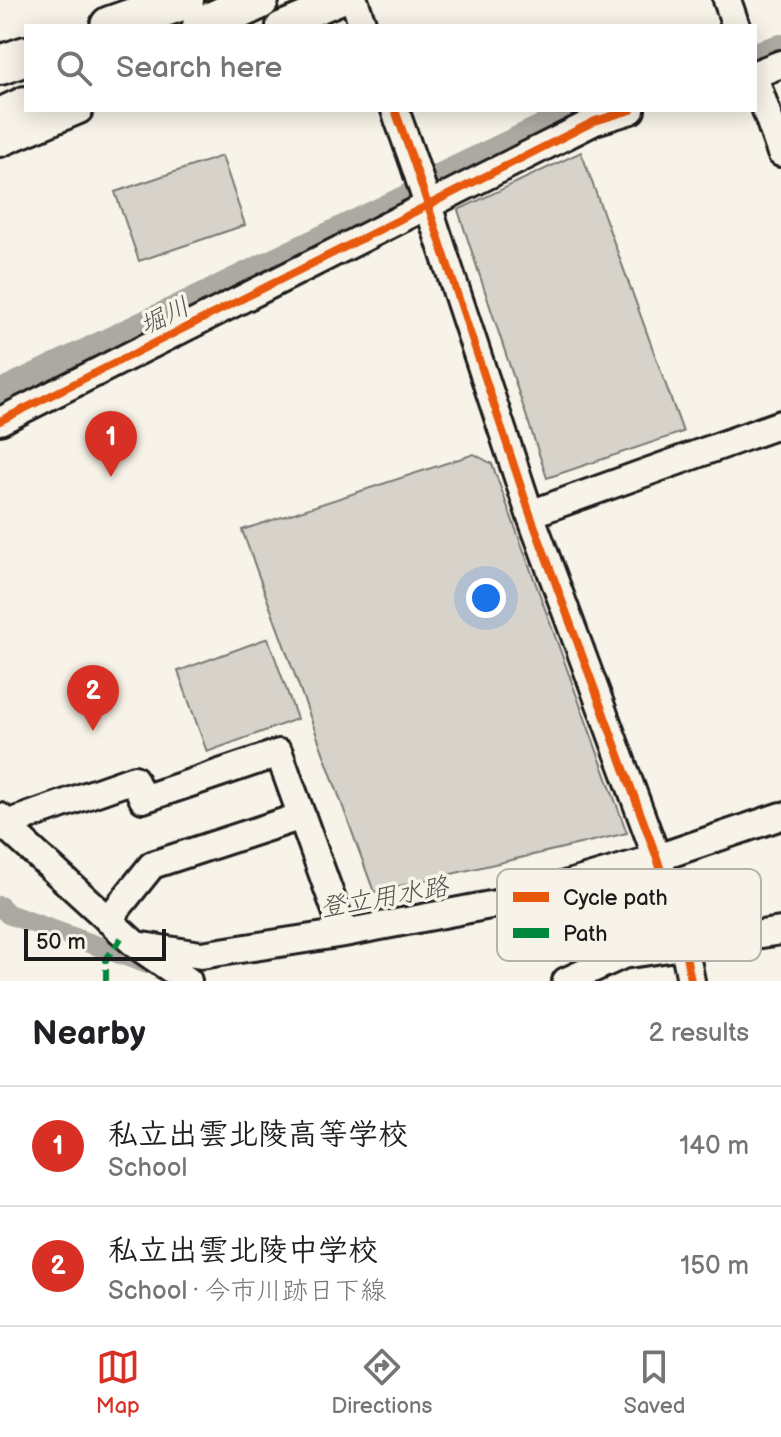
<!DOCTYPE html>
<html lang="en">
<head>
<meta charset="utf-8">
<style>
	:root { --surface:#fff; --page:#f6f6f6; --text:#202124; --muted:#757577; --line:#e0e0e0; --accent:#d93025 }
	body { margin:0; font-family:"Balsamiq Sans","Klee One",sans-serif; background:var(--page); color:var(--text) }
	.scale { position:absolute; left:24px; bottom:20px; width:142px; box-sizing:border-box; padding-left:8px; border:4px solid #1c1c1c; border-top:0; font-size:22px; line-height:28px; white-space:nowrap; color:#1c1c1c; -webkit-text-stroke:6px #f7f3e8; paint-order:stroke }
	.you { position:absolute; left:486px; top:598px; width:28px; height:28px; margin:-20px; border:6px solid #fff; border-radius:50%; background:#1a73e8; box-shadow:0 0 0 12px #1a73e833 }
	.badge { display:grid; place-items:center; width:52px; height:52px; border-radius:50%; background:var(--accent); color:#fff; font-size:26px; font-weight:700 }
	.pin { position:absolute; translate:-50% -66px; filter:drop-shadow(0 2px 4px #0008) }
	.pin::after { content:''; position:absolute; top:42px; width:28px; height:24px; background:inherit; clip-path:polygon(0 0,100% 0,50% 100%) }
	.list { margin:0; padding:0; list-style:none }
	h2 { display:flex; justify-content:space-between; align-items:center; height:104px; margin:0; padding:0 32px; font-size:34px }
	h2 small { font-size:26px; font-weight:400; color:var(--muted) }
	.list li { display:grid; grid-template-columns:52px 1fr auto; gap:24px; align-items:center; box-sizing:border-box; height:120px; padding:0 32px; border-top:2px solid var(--line) }
	.list b { display:block; font-size:30px; white-space:nowrap }
	.list p { margin:0; font-size:26px; white-space:nowrap; color:var(--muted) }
	.list em { font-size:26px; font-style:normal; color:var(--muted) }
	.icon { flex:none; width:44px; height:44px; fill:none; stroke:currentColor; stroke-width:2; stroke-linecap:round; stroke-linejoin:round }
	.map { position:relative; flex:none; width:781px; height:981px; overflow:hidden }
	.search { position:absolute; background:var(--surface); box-shadow:0 4px 20px #0003; left:24px; right:24px; top:24px; height:88px; display:flex; align-items:center; gap:20px; box-sizing:border-box; padding:0 28px; border-radius:0px; color:var(--muted); font-size:30px }
	.sheet { height:344px; background:var(--surface) }
	nav { display:flex; justify-content:space-around; align-items:center; box-sizing:border-box; height:112px; border-top:2px solid var(--line); background:var(--surface); font-size:22px; color:var(--muted) }
	nav a { display:grid; justify-items:center; gap:4px }
	nav .on { color:var(--accent) }
	.map>svg:first-child { display:block }
</style>
</head>
<body>
<div class="map">
<svg width="781" height="981" viewBox="0 0 781 981">
	<rect width="100%" height="100%" fill="#f7f3e8"/>
	<filter id="ink" filterUnits="userSpaceOnUse"><feTurbulence type="fractalNoise" baseFrequency=".0125" numOctaves="2"/><feDisplacementMap in="SourceGraphic" scale="16" xChannelSelector="R" yChannelSelector="G"/><feConvolveMatrix kernelMatrix="1 2 1 2 8 2 1 2 1" color-interpolation-filters="sRGB"/></filter>
	<g filter="url(#ink)">
		<path fill="#d7d3cb" stroke="#7a7874" stroke-width="2" d="M581 152 683 432 547 478 458 210Z
			M222 156 245 225 139 261 115 192Z
			M474 454 492 464 627 833 374 892 242 530Z
			M268 638 297 719 207 752 178 671Z"/>
		<g fill="none" stroke-linecap="round" stroke-linejoin="round">
			<path stroke="#aca9a2" stroke-width="20" d="M0 906 8 914 148 964 156 963"/>
			<path stroke="#aca9a2" stroke-width="34" d="M755 59 781 51
				M0 397 409 201 439 181 588 110"/>
			<defs>
				<path id="minor" d="M354 0 363 26
					M727 0 736 26
					M280 26 342 0
					M755 74 781 64
					M755 79 781 153
					M395 110 414 163 530 514 657 858 684 945 691 981
					M0 143 79 110
					M0 421 595 121 631 110
					M530 514 781 424
					M0 817 11 831 136 945 188 981
					M6 824 134 779 143 799 279 753 344 933
					M108 920 152 865 302 816
					M136 945 201 955 344 933 506 902 657 858 781 816
					M566 981 623 955 781 931"/>
				<path id="highway" d="M110 26 184 0
					M202 26 259 0
					M0 65 26 56
					M0 118 26 106"/>
			</defs>
			<use href="#minor" stroke="#1c1c1c" stroke-width="32"/>
			<use href="#highway" stroke="#1c1c1c" stroke-width="44"/>
			<use href="#minor" stroke="#f7f3e8" stroke-width="26"/>
			<use href="#highway" stroke="#f7f3e8" stroke-width="38"/>
			<path stroke="#00873e" stroke-width="6" stroke-dasharray="12 6" stroke-linecap="butt" d="M106 981V959L124 934"/>
			<defs>
				<path id="cycleway" d="M395 110 414 163 530 514 657 858 684 945 691 981
					M0 421 595 121 631 110"/>
			</defs>
			<use href="#cycleway" stroke="#f7f3e8" stroke-width="13"/>
			<use href="#cycleway" stroke="#e8590c" stroke-width="8"/>
		</g>
	</g>
	<g text-anchor="middle" dominant-baseline="central" stroke-width="7" stroke-linejoin="round" paint-order="stroke">
		<g font-size="26" font-style="italic" fill="#565452" stroke="#f7f3e8">
			<text transform="translate(165 317) rotate(-26)">堀川</text>
			<text transform="translate(384 898) rotate(-10)">登立用水路</text>
		</g>
	</g>
	<rect x="497" y="869" width="264" height="92" rx="12" fill="#f7f3e8" stroke="#b5b2ab" stroke-width="2"/>
	<rect x="513" y="892" width="36" height="10" fill="#e8590c"/>
	<rect x="513" y="928" width="36" height="10" fill="#00873e"/>
	<g font-size="22" fill="#1c1c1c">
		<text x="563" y="905">Cycle path</text>
		<text x="563" y="941">Path</text>
	</g>
</svg>
<div class="scale">50 m</div>
<div class="you"></div>
<div class="pin badge" style="left:111px;top:477px">1</div>
<div class="pin badge" style="left:93px;top:731px">2</div>
<div class="search"><svg class="icon" aria-label="search" viewBox="0 0 24 24"><circle cx="10" cy="10" r="6"/><path d="M15 15l6 6"/></svg>Search here</div>
</div>
<section class="sheet">
<h2>Nearby<small>2 results</small></h2>
<ul class="list">
<li><span class="badge">1</span><div><b>私立出雲北陵高等学校</b><p>School</p></div><em>140 m</em></li>
<li><span class="badge">2</span><div><b>私立出雲北陵中学校</b><p>School · 今市川跡日下線</p></div><em>150 m</em></li>
</ul>
</section>
<nav>
<a class="on"><svg class="icon" aria-label="map" viewBox="0 0 24 24"><path d="M3 6l6-2 6 2 6-2v14l-6 2-6-2-6 2zM9 4v14M15 6v14"/></svg>Map</a>
<a><svg class="icon" aria-label="directions" viewBox="0 0 24 24"><path d="M12 3l9 9-9 9-9-9zM9 14v-3h6M13 9l2 2-2 2"/></svg>Directions</a>
<a><svg class="icon" aria-label="saved" viewBox="0 0 24 24"><path d="M7 4h10v16l-5-4-5 4z"/></svg>Saved</a>
</nav>
</body>
</html>
